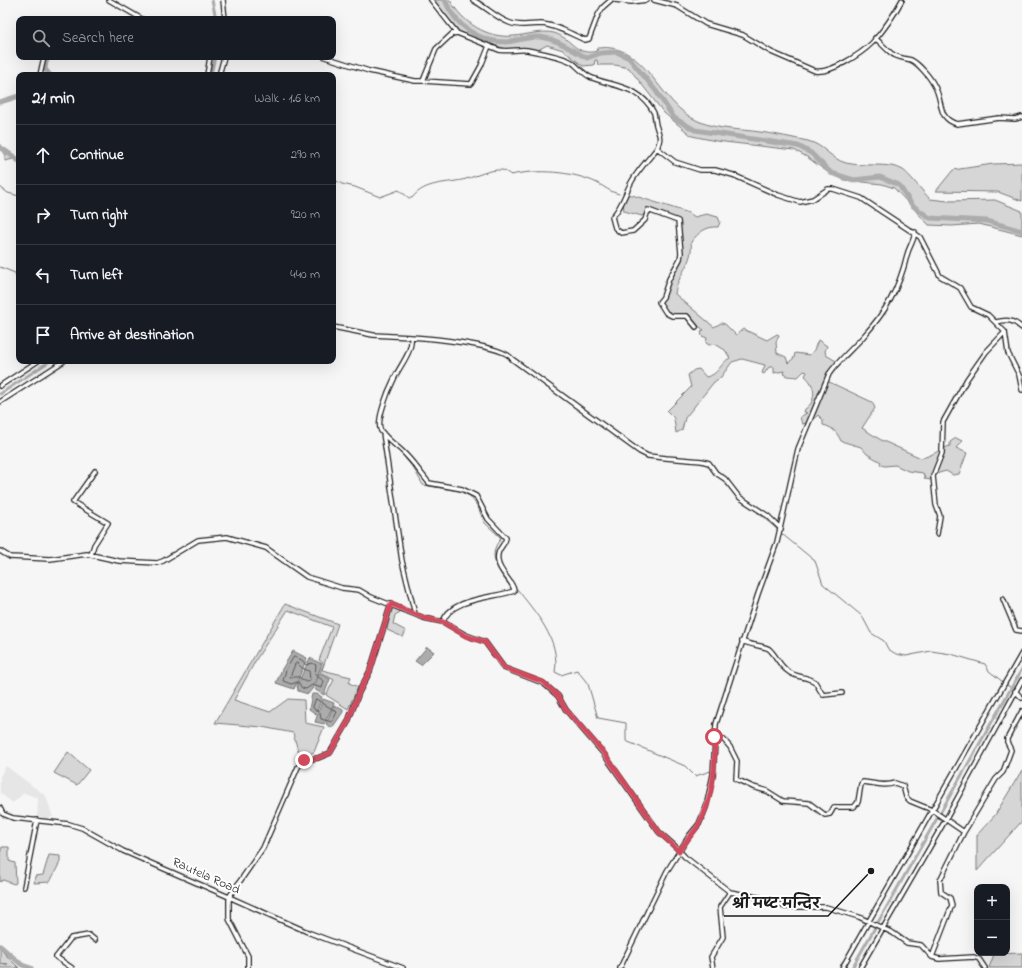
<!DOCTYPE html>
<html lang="en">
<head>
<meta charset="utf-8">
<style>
	:root { --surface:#171b24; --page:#20242c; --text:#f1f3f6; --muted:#9ea1a6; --line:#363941 }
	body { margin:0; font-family:"Indie Flower","Playpen Sans Deva",sans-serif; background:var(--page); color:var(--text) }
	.controls { position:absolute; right:12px; bottom:12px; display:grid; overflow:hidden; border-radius:8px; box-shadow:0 4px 16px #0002 }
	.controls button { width:36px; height:36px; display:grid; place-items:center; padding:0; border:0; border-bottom:1px solid var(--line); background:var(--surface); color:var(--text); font:20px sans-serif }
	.stop { position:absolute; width:12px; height:12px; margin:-9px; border:3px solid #d1495b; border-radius:50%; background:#fff }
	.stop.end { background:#d1495b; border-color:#fff; box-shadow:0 1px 4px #0008 }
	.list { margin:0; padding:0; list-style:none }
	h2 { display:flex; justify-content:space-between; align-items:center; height:52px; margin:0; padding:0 16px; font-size:17px }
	h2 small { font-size:13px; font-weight:400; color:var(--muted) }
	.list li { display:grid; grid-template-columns:26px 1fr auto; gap:12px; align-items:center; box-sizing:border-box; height:60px; padding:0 16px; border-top:1px solid var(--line) }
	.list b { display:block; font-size:15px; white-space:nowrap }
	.list em { font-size:13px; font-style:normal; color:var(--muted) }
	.icon { flex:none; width:22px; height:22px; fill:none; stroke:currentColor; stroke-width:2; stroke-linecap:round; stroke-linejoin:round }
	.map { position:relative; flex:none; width:1022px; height:968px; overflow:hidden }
	.search { position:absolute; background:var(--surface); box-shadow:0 4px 16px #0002; left:16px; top:16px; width:320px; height:44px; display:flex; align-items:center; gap:10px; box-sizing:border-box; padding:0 14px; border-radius:8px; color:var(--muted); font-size:15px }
	.panel { position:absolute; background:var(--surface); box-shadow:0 4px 16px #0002; left:16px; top:72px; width:320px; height:292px; border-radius:8px }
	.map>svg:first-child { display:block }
</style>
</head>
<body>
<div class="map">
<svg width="1022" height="968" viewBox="0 0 1022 968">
	<rect width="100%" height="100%" fill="#f6f6f6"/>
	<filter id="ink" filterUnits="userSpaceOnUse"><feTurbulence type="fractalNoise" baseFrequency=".025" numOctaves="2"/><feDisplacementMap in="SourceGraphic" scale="8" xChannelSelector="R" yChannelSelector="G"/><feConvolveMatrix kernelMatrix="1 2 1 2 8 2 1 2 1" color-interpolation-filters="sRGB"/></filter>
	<g filter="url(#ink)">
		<path fill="#e6e6e6" d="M6 766 46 796 53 817 44 819 37 818 38 798 24 793 13 803 0 793V776Z"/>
		<path fill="#d6d6d6" stroke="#797979" d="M432 0H450C462 22 487 39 514 36 526 35 542 30 554 33 572 38 576 57 597 51L598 48C646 41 659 105 698 121 718 130 740 129 760 132 776 134 793 138 808 141 824 145 831 159 846 163 862 167 891 162 903 170 908 173 924 193 930 199L948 201 995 200 1022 211V235L979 224 952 226 929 225 894 188 882 184 844 180 826 171 807 157 794 150 716 141 692 136 664 113 629 68 615 65H598L597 60H595L594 65 583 66 563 50 547 45 538 50 506 49 462 34Z
			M0 145 19 158V163L13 159 5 161V153L0 150Z
			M1022 163V201L998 192 936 191 953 170 993 164Z
			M629 194 689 213 695 217 706 214 718 217 720 222 718 227C706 226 698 233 691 242 694 262 677 275 675 294L714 327 721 323 725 324 736 335 743 329 767 340 777 334 779 335 776 342 777 353 786 357 788 363 794 358 795 353 810 355 814 350 818 340 827 346 825 351 826 355 836 361 825 380 872 402 875 408 862 428 881 440 921 458C932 456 940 449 950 446V442L956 438 962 441 956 448 967 453 959 474 953 475 946 471 939 473 931 480 925 479 923 473 908 471 895 465 884 466 880 464 881 462 867 454 861 447 841 441C837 432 832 427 823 425V420L818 415 812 422 802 424 800 417 807 413 804 412 805 409C817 402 816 385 805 376L807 372 804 371 798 377 787 376 783 374 784 371 774 373V367H769L764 374 762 373 765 365 742 359 732 362 721 377 714 382 685 418 682 430 676 433 674 418 667 411 691 387 688 375 694 370 699 369 706 377C719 375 720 363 730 358L725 350 715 344 709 345 706 343 707 338 702 336 701 331 704 330 683 315H675L666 313 660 302 682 257 678 220 649 209 642 216 624 211 623 201Z
			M285 604 338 624 322 670 351 677 349 683 358 687 348 709 326 695 334 680 320 672 324 664 319 660 332 627 288 610 257 658 234 700 270 712 288 699 304 700 305 723 324 727 314 752 300 758 293 733 262 727 215 723Z
			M397 604 400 612 395 615 393 624 406 631 403 637 387 630 392 606Z
			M68 752 89 770 77 785 54 773Z
			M1022 770V821L977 871V835L995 815Z
			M2 847H9V861L15 863 16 883 14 884 3 880 0 882V854Z
			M49 855 60 856V862L50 882 34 883 35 876 43 875Z
			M0 949 19 968H0V964H8L0 963Z
			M1022 953V968H989L994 954Z"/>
		<path fill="#acacac" stroke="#727272" d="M427 647 434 652 421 665 415 661Z
			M293 651 307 658 294 689 276 683 282 669Z
			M310 658 322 664 312 689 308 694 298 691 297 685Z
			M319 673 330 679 324 695 314 689Z
			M312 694H317L322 697 316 714 309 709Z
			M323 699 334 703 324 724 315 722Z
			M334 705 343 710V712L332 728 326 724Z"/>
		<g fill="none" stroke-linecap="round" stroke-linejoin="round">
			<path stroke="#565656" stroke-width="1" d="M294 657 302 660 306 665 312 663 316 665 315 675 324 681 322 688 312 685 306 689 302 688 298 682 291 684 283 681 286 670Z
				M297 663 302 668 309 671 310 680 306 682 299 677H290L295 664Z
				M316 699 337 712 332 722 321 719 320 713 313 708Z"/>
			<path stroke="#727272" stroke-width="1" d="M333 179 342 184 355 187 380 197 399 190 409 198H412C425 181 447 184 466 179 477 176 490 169 502 170 505 171 508 173 511 175 536 169 573 171 597 183 605 187 610 192 619 194
				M0 187 8 193 19 196
				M0 267 15 273 19 287
				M405 458 414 469 423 485 459 491 470 496 478 507 484 522 501 538C500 541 497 543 496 546 489 562 503 577 512 589
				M715 468 722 475
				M758 513 778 530
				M782 534 815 561 823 584 862 616 871 633 884 641 888 649 896 654 906 656 931 651 951 654 985 664 989 671 1003 682
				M517 589C535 612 561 640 555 672L561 675 577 670 588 684 598 718 626 723V741L685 766 695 776 711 771
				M1005 684 1010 687"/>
			<path stroke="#acacac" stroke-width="3" d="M212 0 216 19
				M211 75 215 57
				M0 394 50 361
				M852 968 1022 669"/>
			<path stroke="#acacac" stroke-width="5" d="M445 0C455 26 479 42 506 42 517 41 529 36 540 37 558 39 571 50 587 58L601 53 617 52 629 58 656 91 674 118 695 130 798 146 811 153 831 173 854 180 880 177 899 185 912 205 930 218 987 221 1022 231
				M49 57 46 62 45 69 50 75
				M0 102 19 96
				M0 147 19 161
				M0 946 22 965 31 968"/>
			<defs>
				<path id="minor" d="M109 0 142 19
					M223 0 225 19
					M431 0 457 33
					M473 0C486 7 496 18 510 23 521 27 530 24 541 24 556 25 571 34 585 40L589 39 598 15 603 7 611 0
					M615 0 631 2 647 0
					M654 0 677 6 706 24 743 35 771 52 815 71C830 74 861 54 872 43 884 30 894 15 902 0
					M875 38C881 43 885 48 891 53 897 58 904 58 911 60 919 64 930 77 934 85 944 101 936 118 957 124L999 118 1015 119 1022 117
					M325 57 369 71 415 81H423L436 49 452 34 457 33 499 50C509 52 517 49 527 50 538 52 565 57 573 63 579 68 583 73 590 77 613 87 640 85 654 113 655 117 655 121 656 125 659 136 662 136 657 148L675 162 700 170H715L733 175 778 195 800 202 813 199 828 189H833L861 198 920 237 940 276 960 288 971 307 988 315 1005 332 1008 353 1019 375 1022 390
					M40 75 44 57
					M207 75 210 57
					M219 75 224 57
					M423 81 471 84 481 66 489 46
					M657 148C649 159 639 169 632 181 625 193 622 208 612 217L615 228 621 233 633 231 645 220 648 210 678 221 681 253 680 259 669 279 663 297 659 302 666 313 672 316H687L696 327
					M996 322C1008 319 1013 320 1022 328
					M333 327 373 335 411 337C413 352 400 365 394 379 389 389 375 422 381 431 387 439 394 444 401 450 412 460 420 472 429 483L462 489 476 496 488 519 506 538C505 546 496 548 498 561 499 572 514 582 514 591 494 598 450 598 443 622
					M411 337C429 338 504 345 512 359L640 452 648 456 666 458 702 461 709 463 716 473 725 479 739 497 768 516 781 529
					M0 386 38 361
					M0 402 64 361
					M383 433 402 561 415 614
					M937 534 940 516 936 505 933 476 942 453 943 422 967 379 986 352 1005 332
					M0 551 10 557 50 559 87 554 119 561 157 563 163 561 198 540 227 537 266 548 307 577 342 588 359 590 371 597 424 618 443 622 466 635 485 642 504 668 543 683 558 696 566 710 603 753 659 832 676 847 685 857 730 892 768 899 785 907H826L859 917 893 933 907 943 921 945 932 957 939 959 974 957 979 959 985 968
					M91 555 94 545 108 523 73 502 95 471
					M1003 599 1016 630 1022 631
					M742 641C749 645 765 646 769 649 777 656 779 666 789 672 797 678 807 676 815 682L823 695 842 693
					M1015 691 1022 698
					M714 739H723L730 747 737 761 736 779 753 787 767 791 783 801 809 803 825 815 830 814 834 807H854L858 802 861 784 863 782C874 783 884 787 895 783L903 786 906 797 910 801 932 810 964 832 940 880 941 892 950 898 952 905 932 957
					M0 808 3 814
					M3 814 13 818 69 824 82 828 123 851 229 897 310 933 403 968
					M964 832 996 779 1003 772 1011 750 1007 742V739L1022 711
					M24 887 37 820
					M72 968 56 957 71 938 89 935 95 940
					M248 968V956L229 919V897L263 848 298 767 304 760 318 758 330 753 348 722 359 692 370 671 391 604
					M620 968 667 871 689 836 699 824 706 807 713 775 716 724 758 594 777 542 798 449 829 374C839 360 851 350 862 338 886 312 899 289 907 255 909 247 914 241 915 232
					M713 968 711 957 723 937 720 907 730 892
					M842 968 1022 653
					M860 968 946 819 1022 680"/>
			</defs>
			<use href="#minor" stroke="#1c1c1c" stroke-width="6"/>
			<use href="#minor" stroke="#fff" stroke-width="3.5"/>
		</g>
	</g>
	<g fill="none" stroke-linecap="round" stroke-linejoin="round" filter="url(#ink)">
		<path stroke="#d1495b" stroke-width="5" d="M304 760 318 758 330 753 348 722 359 692 370 671 391 604 424 618 443 622 466 636 485 642 504 668 543 682 558 696 566 710 604 753 659 832 679 851C685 842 694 833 699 824 713 799 716 765 714 737"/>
	</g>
	<g text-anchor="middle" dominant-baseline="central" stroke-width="4" stroke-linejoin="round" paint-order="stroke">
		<g font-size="13" fill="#1c1c1c" stroke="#fff">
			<text transform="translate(206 876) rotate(24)">Rautela Road</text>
		</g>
	</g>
	<path fill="none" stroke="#1c1c1c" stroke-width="1.5" d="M871 871L828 916H724"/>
	<circle fill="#1c1c1c" stroke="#fff" stroke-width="1.5" cx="871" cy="871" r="4"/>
	<g font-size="14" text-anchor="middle" font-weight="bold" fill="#1c1c1c" stroke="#fff" stroke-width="4" stroke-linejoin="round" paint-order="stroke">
		<text x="776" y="908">श्री मष्ट मन्दिर</text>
	</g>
</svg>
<div class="controls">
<button>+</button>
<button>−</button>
</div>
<div class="stop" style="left:714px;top:737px"></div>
<div class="stop end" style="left:304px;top:760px"></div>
<div class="search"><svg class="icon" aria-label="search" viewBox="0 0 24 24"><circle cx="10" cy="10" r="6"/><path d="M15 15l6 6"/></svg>Search here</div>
<section class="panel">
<h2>21 min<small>Walk · 1.6 km</small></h2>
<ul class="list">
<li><svg class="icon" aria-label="ahead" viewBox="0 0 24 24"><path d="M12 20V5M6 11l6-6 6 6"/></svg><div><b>Continue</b></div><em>290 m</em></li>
<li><svg class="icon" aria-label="right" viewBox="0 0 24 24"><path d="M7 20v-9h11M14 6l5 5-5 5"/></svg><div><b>Turn right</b></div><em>920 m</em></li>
<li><svg class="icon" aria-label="left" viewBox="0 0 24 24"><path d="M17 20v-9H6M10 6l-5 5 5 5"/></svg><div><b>Turn left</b></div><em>440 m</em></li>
<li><svg class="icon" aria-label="arrive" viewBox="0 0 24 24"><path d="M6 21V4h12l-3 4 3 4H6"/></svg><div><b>Arrive at destination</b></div></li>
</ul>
</section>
</div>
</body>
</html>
